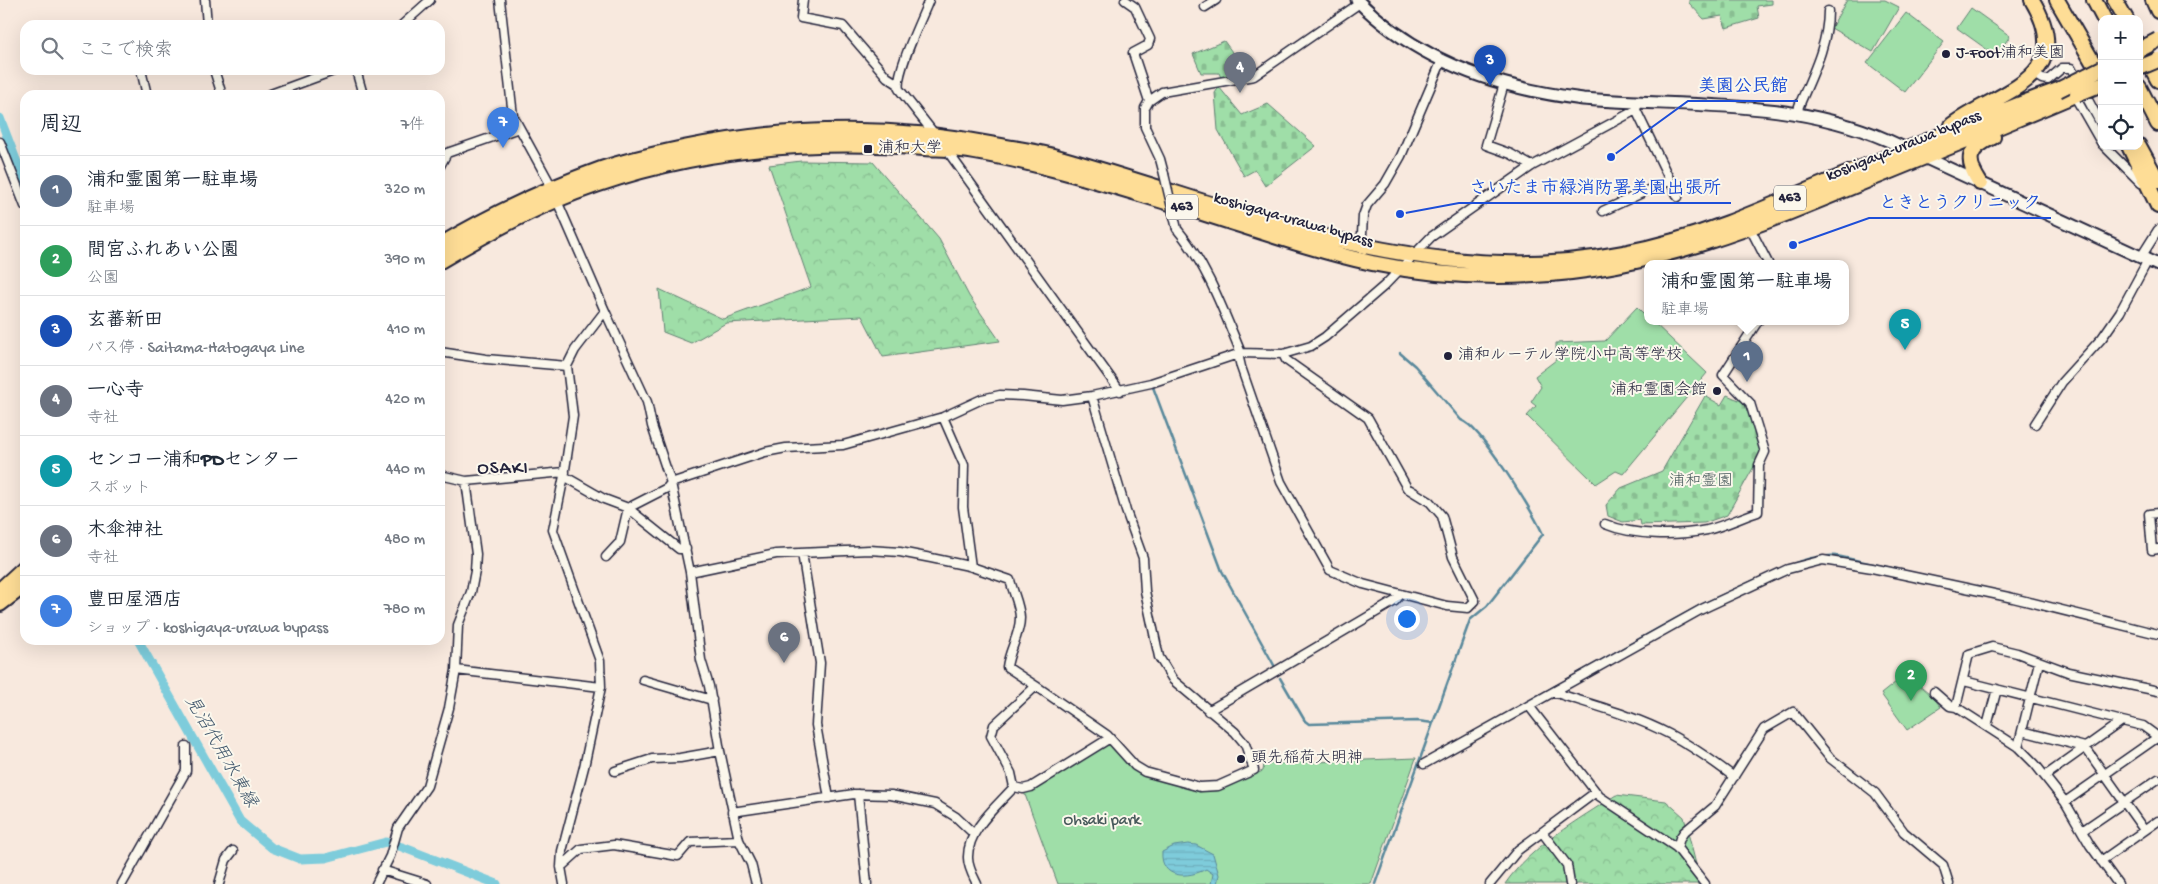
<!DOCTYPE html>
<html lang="ja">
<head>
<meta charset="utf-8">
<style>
	:root { --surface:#fff; --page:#f6f6f7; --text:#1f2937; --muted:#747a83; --line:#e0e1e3; --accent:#22223b }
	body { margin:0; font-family:"Gochi Hand","Klee One",sans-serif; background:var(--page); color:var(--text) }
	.controls { position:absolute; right:15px; top:15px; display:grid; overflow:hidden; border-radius:10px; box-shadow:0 5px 20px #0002 }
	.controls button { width:45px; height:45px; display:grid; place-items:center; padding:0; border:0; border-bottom:1px solid var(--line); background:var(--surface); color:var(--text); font:25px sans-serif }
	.you { position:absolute; left:1406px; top:618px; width:18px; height:18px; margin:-12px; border:4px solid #fff; border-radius:50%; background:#1a73e8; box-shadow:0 0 0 8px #1a73e833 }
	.badge { display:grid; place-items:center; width:32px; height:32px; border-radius:50%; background:var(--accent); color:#fff; font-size:16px; font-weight:700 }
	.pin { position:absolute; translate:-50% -41px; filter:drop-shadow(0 1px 2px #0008) }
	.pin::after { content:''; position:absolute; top:26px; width:18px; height:15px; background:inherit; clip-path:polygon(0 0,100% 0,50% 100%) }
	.popup { position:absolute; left:1644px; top:260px; width:205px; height:65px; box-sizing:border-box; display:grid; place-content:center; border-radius:10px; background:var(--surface); filter:drop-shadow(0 1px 4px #0005); font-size:16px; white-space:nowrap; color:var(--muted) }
	.popup b { font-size:19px; color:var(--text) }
	.popup::after { content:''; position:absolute; left:50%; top:100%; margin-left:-10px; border:10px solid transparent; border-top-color:var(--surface) }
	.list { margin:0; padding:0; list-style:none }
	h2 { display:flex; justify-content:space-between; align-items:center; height:65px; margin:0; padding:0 20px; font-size:21px }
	h2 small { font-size:16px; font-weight:400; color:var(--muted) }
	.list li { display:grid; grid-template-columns:32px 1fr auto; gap:15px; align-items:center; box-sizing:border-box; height:70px; padding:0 20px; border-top:1px solid var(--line) }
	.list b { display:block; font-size:19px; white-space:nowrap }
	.list p { margin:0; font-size:16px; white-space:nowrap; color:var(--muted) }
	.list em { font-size:16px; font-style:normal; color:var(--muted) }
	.icon { flex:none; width:28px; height:28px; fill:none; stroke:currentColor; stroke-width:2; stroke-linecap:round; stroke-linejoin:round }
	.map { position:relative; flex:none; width:2158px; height:884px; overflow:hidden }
	.search { position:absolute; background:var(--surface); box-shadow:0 5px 20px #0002; left:20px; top:20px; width:425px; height:55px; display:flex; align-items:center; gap:12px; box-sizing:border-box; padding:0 18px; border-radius:15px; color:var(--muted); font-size:19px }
	.panel { position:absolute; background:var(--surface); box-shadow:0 5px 20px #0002; left:20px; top:90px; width:425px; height:555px; border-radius:15px }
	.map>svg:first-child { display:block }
</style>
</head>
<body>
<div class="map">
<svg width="2158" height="884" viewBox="0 0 2158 884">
	<defs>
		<pattern id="forest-crowns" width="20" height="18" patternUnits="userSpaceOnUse" patternTransform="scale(1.25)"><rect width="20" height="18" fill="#9fdea8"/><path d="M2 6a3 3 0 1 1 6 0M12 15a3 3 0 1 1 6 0" fill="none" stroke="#89be92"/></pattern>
		<pattern id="cemetery-stones" width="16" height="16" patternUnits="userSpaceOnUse" patternTransform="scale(1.25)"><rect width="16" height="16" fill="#9fdea8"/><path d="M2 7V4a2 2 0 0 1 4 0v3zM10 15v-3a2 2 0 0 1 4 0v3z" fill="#89be92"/></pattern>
		<pattern id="water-rules" width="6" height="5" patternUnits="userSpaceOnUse" patternTransform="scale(1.25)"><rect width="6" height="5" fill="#7eccdb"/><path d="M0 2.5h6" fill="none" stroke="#6dafbd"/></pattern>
	</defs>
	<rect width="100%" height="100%" fill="#f8e9de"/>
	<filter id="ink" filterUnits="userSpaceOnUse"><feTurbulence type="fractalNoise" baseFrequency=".02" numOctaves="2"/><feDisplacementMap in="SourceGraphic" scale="10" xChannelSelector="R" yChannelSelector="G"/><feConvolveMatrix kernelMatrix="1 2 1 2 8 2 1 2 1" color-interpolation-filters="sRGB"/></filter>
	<g filter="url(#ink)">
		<path fill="url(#forest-crowns)" stroke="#608072" d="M801 161 873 162 939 239 969 296 1000 341 883 357 862 316 726 323 691 343 663 332 659 289 723 319 811 287 769 165Z
			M1616 795 1666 801 1684 817 1701 884H1505C1531 846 1578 820 1616 795Z"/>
		<path fill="url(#cemetery-stones)" stroke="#608072" d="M1689 0H1772V4L1757 6 1759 18 1726 28 1722 16 1704 19 1689 3Z
			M1224 41 1248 74 1222 80 1219 73H1201L1193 54Z
			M1219 87 1242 115 1268 104 1316 146 1265 186 1255 170 1244 176 1218 130 1215 93Z
			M1727 395 1746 403 1762 452 1727 515 1704 523 1641 525 1640 520 1623 522 1608 516 1606 505 1621 488 1662 471 1705 396 1721 405Z"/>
		<path fill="#9fdea8" stroke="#608072" d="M1847 0H1885L1899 7 1873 52 1831 28Z
			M1971 8 2010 36 1996 56 1957 28Z
			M1906 13 1944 42 1905 92 1867 63Z
			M1637 307 1648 318V321H1652L1707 373 1623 474 1616 471 1596 484 1527 416 1536 406 1531 402 1541 387 1535 376 1556 360V343L1605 341Z
			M1901 678C1920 682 1929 692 1941 707L1907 730 1881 694Z
			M1105 744H1111L1134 768 1219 788 1263 771 1264 764 1416 758 1371 884H1058L1024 792Z"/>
		<path fill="url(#water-rules)" stroke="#59889b" d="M1188 844 1196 845 1213 854 1219 875 1217 884H1211L1213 874 1206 869C1188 879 1160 879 1162 852L1174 846Z"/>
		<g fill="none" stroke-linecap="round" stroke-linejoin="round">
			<path stroke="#59889b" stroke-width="2.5" d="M1400 353 1415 366 1461 420C1481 426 1533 513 1543 534L1487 606 1470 620 1433 723
				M1153 387 1222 571 1275 667
				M1788 566C1804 559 1819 555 1837 556L2031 599
				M1280 678 1305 721 1309 724 1418 721 1433 723 1375 884
				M1419 763 1666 624 1701 605 1755 580"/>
			<path stroke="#7eccdb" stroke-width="9" d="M0 118 25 183
				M138 640 240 821 272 848 300 859 326 858 386 842 402 847 497 884"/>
			<defs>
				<path id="street" d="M205 0 207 25
					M500 0 513 116 548 180 605 311 575 350 567 366 573 416 564 476 553 530 600 661 601 687 584 767 562 851 561 867 564 884
					M803 0 801 18 843 26 887 77 898 84
					M929 0C922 18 895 73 899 89L936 136
					M1125 0 1135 7 1150 39 1148 45 1133 53 1149 101
					M1205 7 1216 0
					M402 25 430 0
					M141 70 147 95
					M214 70 222 95
					M356 70 363 95
					M2034 74 2042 79 2048 80 2062 68H2071L2102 126
					M1504 84 1486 145 1511 154 1532 166
					M268 95 336 70
					M2074 95 2102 144
					M1637 106 1636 110 1678 197
					M1798 113 1799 106C1812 75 1828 45 1828 11
					M0 142 25 206
					M2104 146 2141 183
					M946 149 1120 391
					M440 166 447 153 519 128
					M1164 174 1160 159 1145 127V108L1149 101 1162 92 1254 76 1360 3
					M1603 211 1670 180
					M1750 228 1768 263
					M1177 229C1207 265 1223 310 1241 353
					M1357 246 1362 234 1363 216 1367 205 1385 184 1401 156 1442 60
					M2141 257 2158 230
					M440 352 486 359 567 366
					M1238 354 1241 367 1281 482 1330 570 1363 584 1447 606 1468 608 1475 601 1453 557 1442 516 1430 502 1407 488 1368 418 1286 360 1283 354
					M943 417 964 465 963 507 971 567
					M2035 424 2062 382 2102 338 2120 312 2148 260
					M440 475 466 481 565 472
					M564 476 604 499 628 508 667 488 671 483 765 452 786 448 843 445 943 417 982 399 1000 395 1023 396 1062 400 1092 396 1151 383 1241 353 1283 354 1311 346 1325 337 1384 286 1431 237 1532 166 1636 110
					M2158 513 2149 514 2152 550 2158 549
					M1605 524C1634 536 1676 536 1707 530 1724 526 1742 517 1758 512L1759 465 1765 452 1750 403 1723 375 1758 321
					M802 553 820 663 816 725 829 798
					M606 557 620 542 628 508 679 549H686
					M690 572 776 554 869 550 900 552 931 558 969 566 1010 580C1013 592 1020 606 1020 618 1020 635 1009 650 1007 667L1036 686 994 725 991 736 1011 773 1014 787C997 806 967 830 968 858 968 867 973 876 977 884
					M456 670 601 687
					M643 680 712 700
					M1964 681 2122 721
					M1036 686 1107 735 1135 766 1145 772 1200 787 1218 786 1254 770 1245 744 1235 732 1173 680 1159 657 1145 591 1143 558 1126 511 1092 396
					M1553 692C1592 705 1633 715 1669 734 1692 746 1713 761 1734 777
					M1934 692 1950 706 1956 707 2018 747 2035 764 2065 802 2090 845 2118 884
					M1529 706 1599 796 1677 848 1705 884
					M1956 707 1969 654 1992 647 2017 653 2068 672 2158 691
					M1208 711 1395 601 1401 594
					M1987 726 1997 689
					M2022 731 2085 747 2144 830
					M2018 747 2039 662
					M1424 764 1702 609 1788 569 1823 560 1872 568 2013 598 2158 634
					M615 771 652 759 680 758 720 751
					M2045 776 2122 721 2143 726 2158 737 2065 802
					M1014 787 1023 789 1031 787 1110 738
					M858 794 867 884
					M732 812 854 794 891 795 935 804 956 817 974 834
					M2082 831 2158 779
					M1542 832 1567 865 1570 884
					M739 840 751 864 756 884
					M1677 848 1680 838 1684 832 1715 806 1764 729 1793 712 1830 758 1875 793 1904 832 1943 865 1949 884
					M2101 861 2158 821
					M561 867 581 849 614 845 678 856 690 842 739 840 720 751 709 686 701 660 690 572 671 483 652 426 647 402 605 311
					M382 870 427 884
					M122 884 186 771V746
					M219 884 226 860 233 851
					M376 884 390 856 398 828 427 786 449 708 456 670 458 625 471 592 475 571 476 554 466 481
					M1490 884 1518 850 1596 792"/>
				<path id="secondary" d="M1357 0C1417 61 1500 89 1583 99 1685 107 1792 98 1887 140L2158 265"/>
				<path id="highway" d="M2057 0 2102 78
					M2094 0 2104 19
					M2115 0 2126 19
					M2153 0 2158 11
					M2139 44 2158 80
					M2139 87 2158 124
					M1952 125C2000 90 2079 79 2032 0
					M2129 146 2158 206
					M2139 146 2158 181
					M1980 183C1965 160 1967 149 1993 137
					M440 245C491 215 545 189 601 169 627 160 655 154 683 148 789 126 896 125 1002 146 1022 150 1042 152 1060 158 1207 199 1350 260 1504 263 1579 265 1657 250 1728 223 1762 210 1796 195 1830 181 1905 150 1981 118 2058 90
					M440 261C477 239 514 218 554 201 670 152 800 137 924 148 941 149 959 149 975 152 1046 164 1115 187 1183 207 1246 226 1308 249 1372 263 1424 274 1481 278 1534 275 1653 270 1763 224 1871 179 1940 151 2009 123 2077 94
					M0 590 25 567
					M0 604 25 585"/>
			</defs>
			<use href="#street" stroke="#22223b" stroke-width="11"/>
			<use href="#secondary" stroke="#22223b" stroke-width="15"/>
			<use href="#highway" stroke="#22223b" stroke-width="18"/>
			<use href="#street" stroke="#fbf7ec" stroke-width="8"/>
			<use href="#secondary" stroke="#fbf7ec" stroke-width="11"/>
			<use href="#highway" stroke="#fedd96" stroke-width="14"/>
			<defs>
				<path id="street-bridge" d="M1164 174 1177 229"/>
				<path id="highway-bridge" d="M2139 50 2158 40
					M2139 68 2158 60
					M2058 90 2102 68
					M2077 94 2102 84"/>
			</defs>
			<use href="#street-bridge" stroke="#22223b" stroke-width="11" stroke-linecap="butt"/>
			<use href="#highway-bridge" stroke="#22223b" stroke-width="18" stroke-linecap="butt"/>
			<use href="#street-bridge" stroke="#fbf7ec" stroke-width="8"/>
			<use href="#highway-bridge" stroke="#fedd96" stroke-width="14"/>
		</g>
	</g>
	<g fill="#22223b" stroke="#fbf7ec" stroke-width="2">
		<circle cx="1946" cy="54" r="5"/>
		<rect x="863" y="144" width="10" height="10" rx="2.5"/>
		<circle cx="1448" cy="356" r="5"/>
		<circle cx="1717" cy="391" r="5"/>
		<circle cx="1241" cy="759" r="5"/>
	</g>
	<g text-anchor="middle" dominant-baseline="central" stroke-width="4" stroke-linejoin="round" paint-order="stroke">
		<g fill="#fbf7ec" stroke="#636270" stroke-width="1">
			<rect x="1774" y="185.5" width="32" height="25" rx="4"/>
			<rect x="1166" y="194.5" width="32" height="25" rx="4"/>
		</g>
		<g font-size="15" font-weight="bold" fill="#22223b">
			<text x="1790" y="198">463</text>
			<text x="1182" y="207">463</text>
		</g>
		<g font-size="16" fill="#22223b" stroke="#fbf7ec" text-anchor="start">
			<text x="1956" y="54">J-Foot浦和美園</text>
			<text x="878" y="149">浦和大学</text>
			<text x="1458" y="356">浦和ルーテル学院小中高等学校</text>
			<text x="1707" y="391" text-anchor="end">浦和霊園会館</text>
			<text x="1251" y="759">頭先稲荷大明神</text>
		</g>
		<g font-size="16" fill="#22223b" stroke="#fbf7ec">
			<text transform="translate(1904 147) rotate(-22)">koshigaya-urawa bypass</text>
			<text transform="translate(1293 221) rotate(16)">koshigaya-urawa bypass</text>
		</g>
		<g font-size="16" fill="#485a5c" stroke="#fbf7ec">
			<text x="1701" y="482">浦和霊園</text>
			<text x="1102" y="821">Ohsaki park</text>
		</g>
		<g font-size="18" font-style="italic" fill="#3e556b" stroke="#fbf7ec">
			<text transform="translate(220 752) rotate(60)">見沼代用水東縁</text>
		</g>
		<g font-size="19" letter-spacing="1" fill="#22223b" stroke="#fbf7ec">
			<text x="503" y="469">OSAKI</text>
		</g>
	</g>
	<path fill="none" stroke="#1d4ed8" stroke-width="2" d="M1611 157L1688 101H1798M1400 214L1459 203H1731M1793 245L1869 218H2051"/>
	<g fill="#1d4ed8" stroke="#fbf7ec" stroke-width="2">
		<circle cx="1611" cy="157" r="5"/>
		<circle cx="1400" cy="214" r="5"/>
		<circle cx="1793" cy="245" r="5"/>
	</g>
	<g font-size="18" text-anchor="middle" font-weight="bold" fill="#1d4ed8" stroke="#fbf7ec" stroke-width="4" stroke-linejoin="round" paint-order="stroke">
		<text x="1743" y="91">美園公民館</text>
		<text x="1595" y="193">さいたま市緑消防署美園出張所</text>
		<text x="1960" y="208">ときとうクリニック</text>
	</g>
</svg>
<div class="controls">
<button>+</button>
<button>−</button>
<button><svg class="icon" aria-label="locate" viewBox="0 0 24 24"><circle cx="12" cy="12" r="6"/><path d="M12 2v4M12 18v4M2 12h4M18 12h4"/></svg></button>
</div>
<div class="you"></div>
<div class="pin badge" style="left:1747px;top:382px;background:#5c6f8a">1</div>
<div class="popup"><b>浦和霊園第一駐車場</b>駐車場</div>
<div class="pin badge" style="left:1911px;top:701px;background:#2e9e5b">2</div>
<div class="pin badge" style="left:1490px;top:86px;background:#1a4fb4">3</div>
<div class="pin badge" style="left:1240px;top:93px;background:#6b7280">4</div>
<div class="pin badge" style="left:1905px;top:350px;background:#0f9aa8">5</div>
<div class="pin badge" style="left:784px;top:663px;background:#6b7280">6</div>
<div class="pin badge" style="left:503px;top:148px;background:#3f7fe0">7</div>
<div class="search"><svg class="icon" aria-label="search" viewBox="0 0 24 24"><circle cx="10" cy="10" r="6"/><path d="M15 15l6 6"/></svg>ここで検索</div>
<section class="panel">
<h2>周辺<small>7件</small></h2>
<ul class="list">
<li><span class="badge" style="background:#5c6f8a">1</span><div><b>浦和霊園第一駐車場</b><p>駐車場</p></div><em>320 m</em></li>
<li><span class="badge" style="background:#2e9e5b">2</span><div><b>間宮ふれあい公園</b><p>公園</p></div><em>390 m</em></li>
<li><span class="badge" style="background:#1a4fb4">3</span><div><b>玄蕃新田</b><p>バス停 · Saitama-Hatogaya Line</p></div><em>410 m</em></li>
<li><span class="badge" style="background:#6b7280">4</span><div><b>一心寺</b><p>寺社</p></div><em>420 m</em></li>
<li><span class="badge" style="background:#0f9aa8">5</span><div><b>センコー浦和PDセンター</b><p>スポット</p></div><em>440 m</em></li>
<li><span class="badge" style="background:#6b7280">6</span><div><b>木傘神社</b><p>寺社</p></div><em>480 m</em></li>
<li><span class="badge" style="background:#3f7fe0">7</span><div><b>豊田屋酒店</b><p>ショップ · koshigaya-urawa bypass</p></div><em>780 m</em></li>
</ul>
</section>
</div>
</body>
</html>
